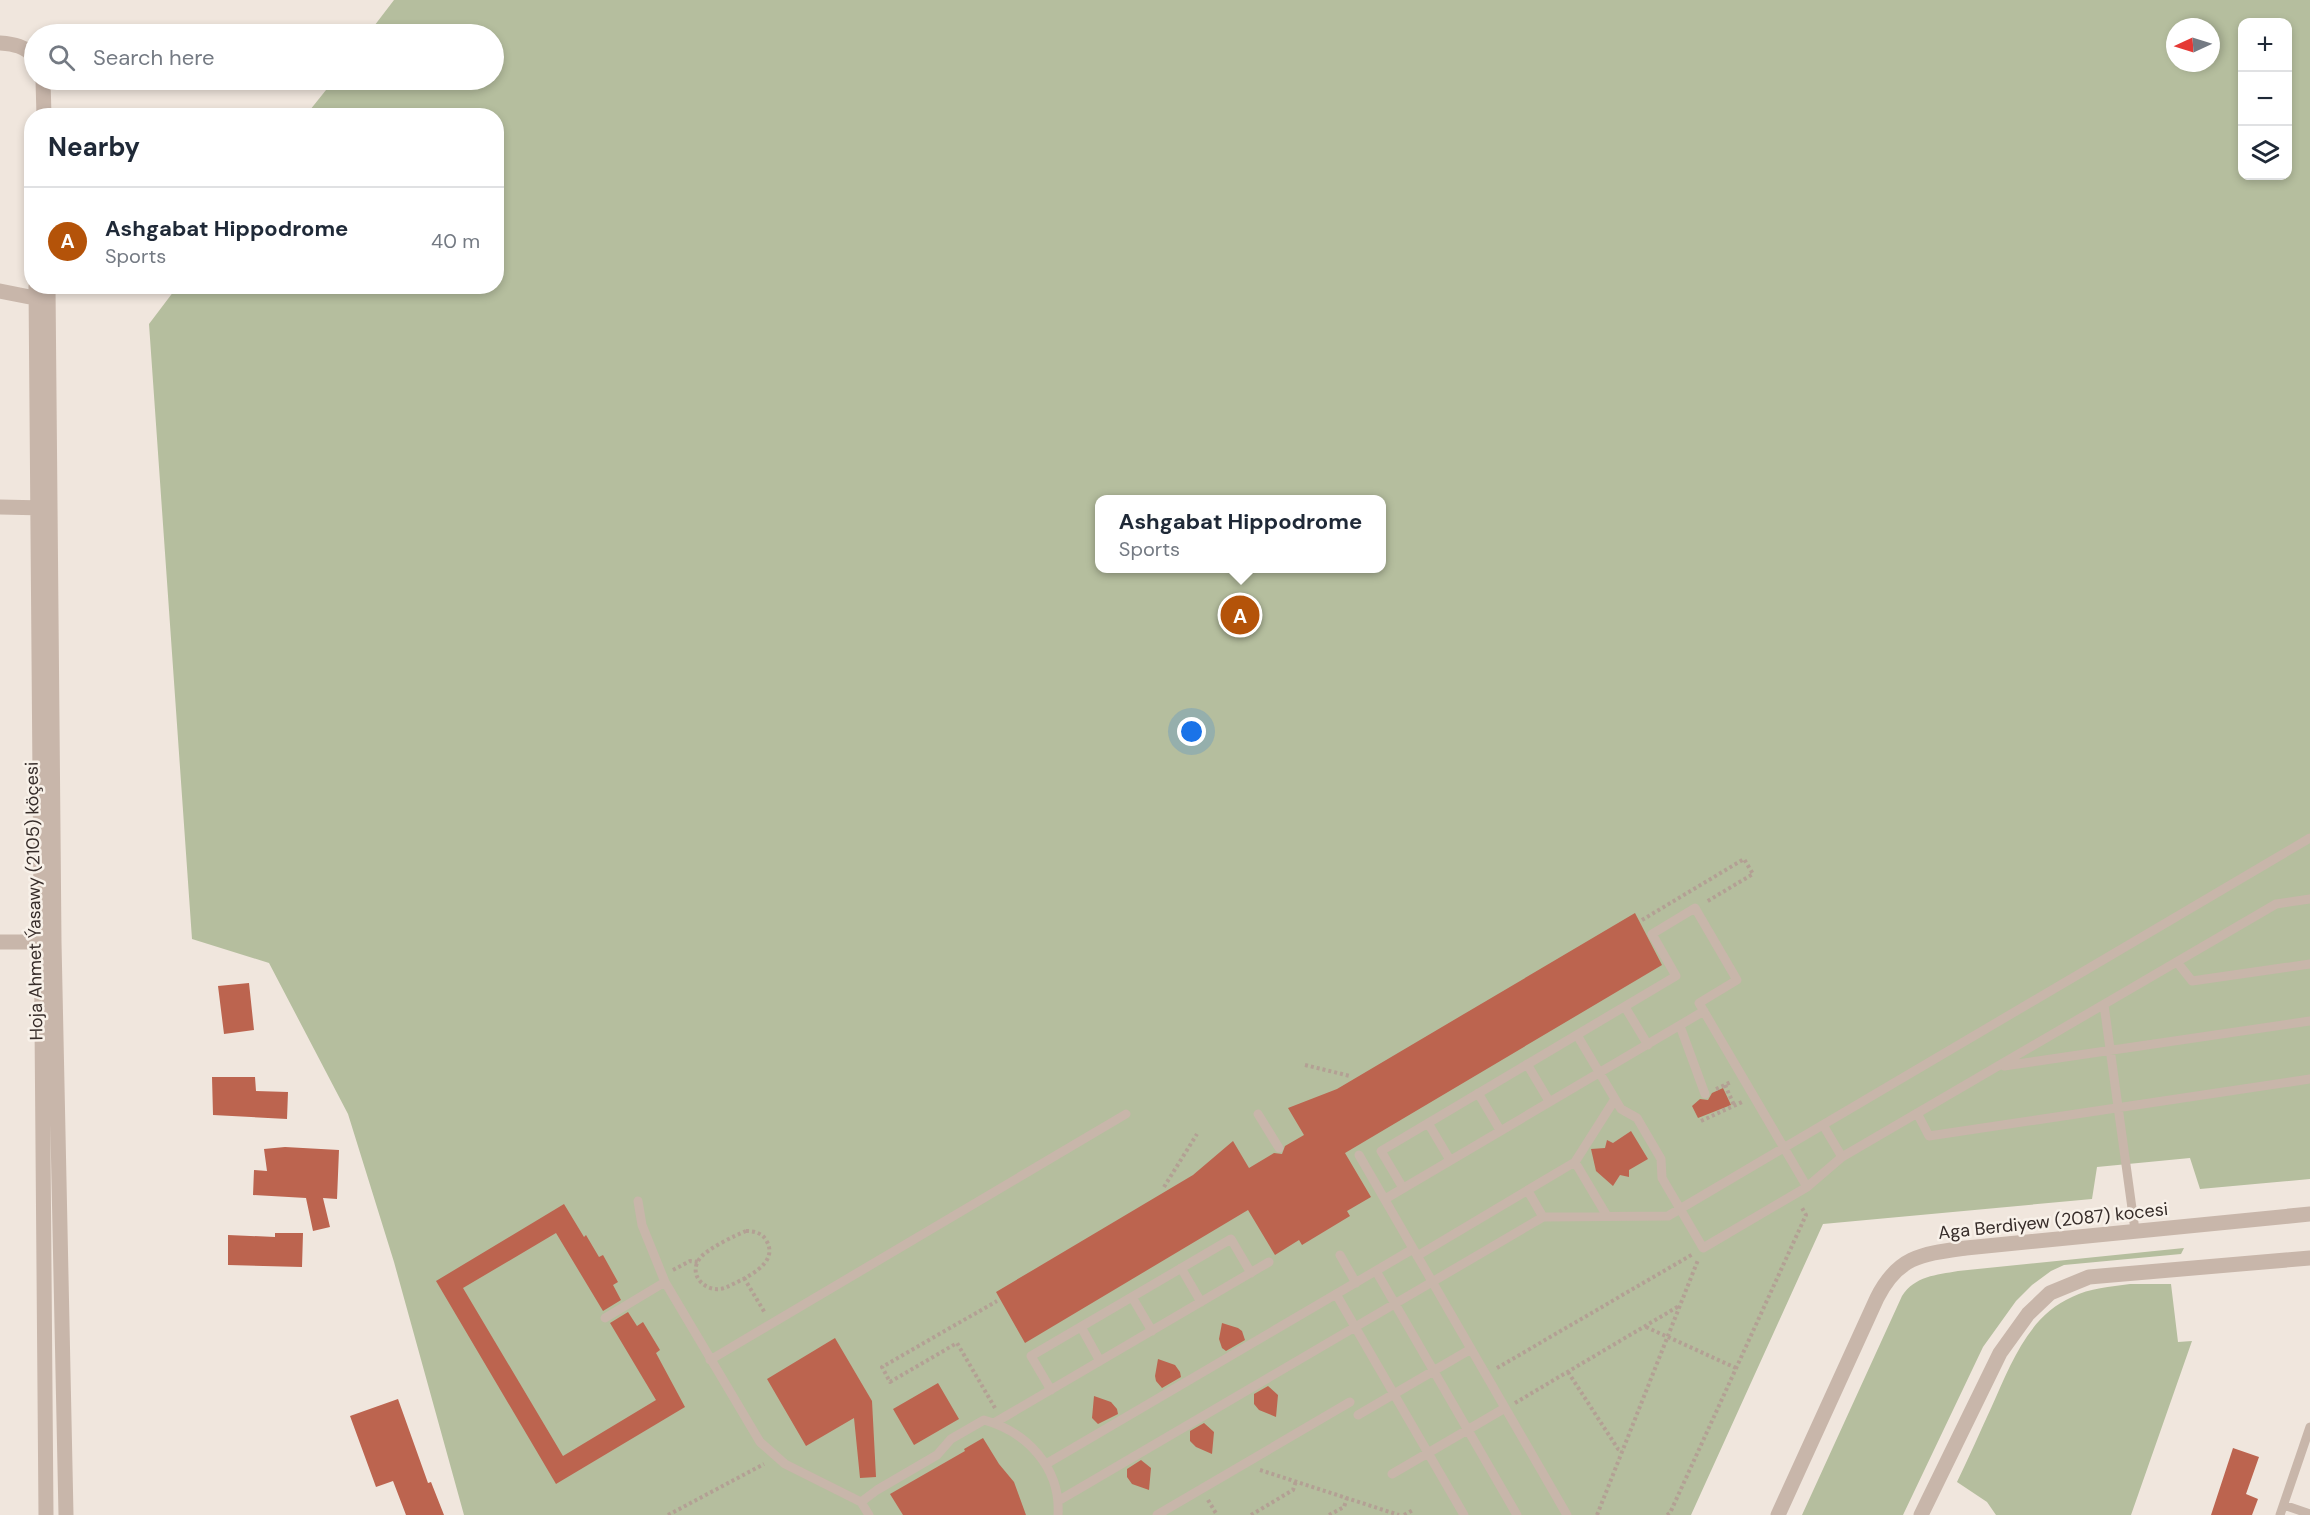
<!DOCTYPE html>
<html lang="en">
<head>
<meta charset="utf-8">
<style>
	:root { --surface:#fff; --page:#f2f2f3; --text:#1f2937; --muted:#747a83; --line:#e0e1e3; --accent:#b45309 }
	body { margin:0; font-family:"DM Sans",sans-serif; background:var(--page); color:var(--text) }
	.controls { position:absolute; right:18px; top:18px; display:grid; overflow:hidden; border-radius:12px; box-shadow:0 3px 9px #0003 }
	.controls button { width:54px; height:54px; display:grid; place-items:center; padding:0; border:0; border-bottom:2px solid var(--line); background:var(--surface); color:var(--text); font:30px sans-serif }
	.compass { position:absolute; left:2166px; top:18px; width:54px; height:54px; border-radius:50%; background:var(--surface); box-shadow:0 3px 9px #0003; rotate:266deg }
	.you { position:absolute; left:1192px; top:732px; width:21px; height:21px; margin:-15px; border:4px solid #fff; border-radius:50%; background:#1a73e8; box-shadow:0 0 0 9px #1a73e833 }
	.badge { display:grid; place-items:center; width:39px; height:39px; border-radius:50%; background:var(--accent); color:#fff; font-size:20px; font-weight:700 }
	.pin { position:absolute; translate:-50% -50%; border:3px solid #fff; box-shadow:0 2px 6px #0006 }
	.popup { position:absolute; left:1095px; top:495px; width:291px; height:78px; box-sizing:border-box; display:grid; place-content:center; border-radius:12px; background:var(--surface); filter:drop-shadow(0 2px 4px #0005); font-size:20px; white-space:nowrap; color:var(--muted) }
	.popup b { font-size:22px; color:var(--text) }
	.popup::after { content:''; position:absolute; left:50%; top:100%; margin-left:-12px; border:12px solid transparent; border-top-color:var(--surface) }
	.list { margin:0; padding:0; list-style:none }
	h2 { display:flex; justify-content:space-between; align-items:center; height:78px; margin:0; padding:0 24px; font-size:26px }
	h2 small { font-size:20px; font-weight:400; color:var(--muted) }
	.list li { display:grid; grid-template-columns:39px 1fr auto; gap:18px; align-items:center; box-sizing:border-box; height:108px; padding:0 24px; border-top:2px solid var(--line) }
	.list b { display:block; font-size:22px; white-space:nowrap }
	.list p { margin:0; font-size:20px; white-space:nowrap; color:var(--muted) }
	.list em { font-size:20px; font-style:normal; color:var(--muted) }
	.icon { flex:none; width:33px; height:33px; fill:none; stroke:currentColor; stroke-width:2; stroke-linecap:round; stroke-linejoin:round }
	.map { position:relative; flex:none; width:2310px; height:1515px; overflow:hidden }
	.search { position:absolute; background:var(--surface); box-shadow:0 3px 9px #0003; left:24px; top:24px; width:480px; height:66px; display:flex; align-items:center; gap:15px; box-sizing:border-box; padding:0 21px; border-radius:33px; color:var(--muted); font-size:22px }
	.panel { position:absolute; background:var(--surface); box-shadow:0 3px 9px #0003; left:24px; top:108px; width:480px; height:186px; border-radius:24px }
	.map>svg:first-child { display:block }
</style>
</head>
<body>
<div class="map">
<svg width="2310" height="1515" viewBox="0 0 2310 1515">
	<rect width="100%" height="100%" fill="#f0e6dd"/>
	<path fill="#b5be9e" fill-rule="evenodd" d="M394 0H2310V1179L2200 1189 2190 1158 2097 1167 2092 1199 1823 1224 1691 1515H464L394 1262 348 1114 269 963 192 939 149 324 177 287 496 286V116L306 115 334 80H494V34H368ZM2242 22H2288V176H2242ZM2175 27H2211V63H2175ZM1099 500H1381V568H1099Z
		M2184 1248 2181 1254 2064 1265 2051 1271 2032 1285 2016 1301 1983 1347 1903 1515H1802L1902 1296C1915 1276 1936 1275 1958 1271Z
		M2130 1284H2171L2178 1342 2192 1341 2131 1515H1996L1987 1502 1957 1482C1969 1457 1980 1432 1992 1406 2010 1366 2028 1316 2072 1297 2090 1288 2110 1287 2130 1284Z"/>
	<path fill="#bc644f" d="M1635 913 1662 965 1345 1153 1371 1197 1347 1211 1350 1216 1302 1245 1299 1240 1275 1255 1248 1210 1025 1343 996 1292 1193 1175 1233 1141 1249 1168 1274 1153 1282 1154 1285 1146 1304 1135 1288 1108 1337 1089Z
		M249 983 254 1030 224 1034 218 986Z
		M212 1077H255L256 1091 288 1092 287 1119 213 1115Z
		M1723 1088 1731 1105 1698 1118 1692 1106 1700 1099 1708 1100 1712 1093Z
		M1631 1131 1648 1159 1629 1170V1177L1620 1175 1613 1186 1596 1171 1591 1149 1605 1148 1607 1140 1613 1143Z
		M285 1147 339 1150 337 1199 323 1198 330 1227 313 1231 306 1198 253 1195 254 1170 267 1171 264 1149Z
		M564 1204 584 1237 586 1235 599 1257 603 1255 618 1282 613 1285 621 1300 603 1311 556 1233 463 1288 563 1456 656 1400 610 1323 628 1312 637 1326 643 1322 660 1350 656 1353 685 1407 556 1484 436 1281Z
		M275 1233H303L302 1267 228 1265V1235L275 1237Z
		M1222 1323 1238 1328 1242 1331 1245 1340 1226 1351 1222 1348 1219 1339Z
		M835 1338 872 1401 876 1477 860 1478 854 1418 806 1446 767 1379Z
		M1158 1359 1175 1365 1180 1372 1181 1377 1162 1388 1156 1381 1155 1376Z
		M938 1383 959 1419 914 1445 893 1409Z
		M1268 1386 1278 1395 1276 1417 1259 1410 1254 1404V1394Z
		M1094 1396 1111 1402 1117 1409 1118 1414 1098 1424 1092 1418Z
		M398 1399 428 1483 431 1482 444 1515H406L393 1481 376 1487 350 1416Z
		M1204 1423 1214 1432 1212 1454 1196 1447 1190 1441V1431Z
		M983 1438 999 1464 1014 1482 1026 1515H903L890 1494 965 1451 964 1449Z
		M2233 1448 2259 1457 2246 1494 2258 1499 2252 1515H2211Z
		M1141 1460 1151 1468 1149 1490 1132 1484 1127 1477V1469Z"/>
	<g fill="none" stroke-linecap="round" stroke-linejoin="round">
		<path stroke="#b3a094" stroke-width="4" stroke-dasharray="3 3" stroke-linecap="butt" d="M1642 920 1744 859 1753 874 1706 902
			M1305 1065 1350 1076
			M1725 1085 1734 1105
			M1716 1089 1731 1082
			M1701 1121 1742 1102
			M1164 1187 1197 1134
			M746 1231C754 1231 762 1233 766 1240 781 1264 743 1279 727 1287 708 1296 685 1275 701 1257 709 1248 734 1236 746 1231Z
			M673 1270 690 1261 698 1262
			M744 1278 765 1313
			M1646 1327 1736 1368
			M1497 1368 1693 1254
			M1568 1372 1618 1449 1622 1451
			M1515 1403 1679 1306
			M995 1408 957 1343 890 1382 882 1367 997 1301
			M1260 1470 1399 1515
			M1208 1500 1217 1515
			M668 1515 764 1464
			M1251 1515 1293 1490 1296 1481
			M1329 1515 1344 1507 1347 1498
			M1404 1515 1413 1510
			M1597 1515 1698 1260
			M1667 1515 1670 1513 1806 1215 1801 1206"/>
		<path stroke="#c8b6aa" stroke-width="9" d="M2177 962 2192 981 2310 964
			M2104 1005 2135 1230
			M1625 1007 1648 1045
			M1680 1026 1705 1094
			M1577 1035 1621 1109 1637 1118 1661 1159 1662 1178 1703 1248 1807 1187 1842 1157 2276 904 2310 899
			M1527 1064 1549 1101
			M2004 1066 2310 1021
			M1478 1093 1500 1130
			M1917 1113 1929 1136 2310 1079
			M1258 1114 1279 1148
			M1428 1123 1450 1160
			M1823 1125 1842 1157
			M1359 1155 1567 1515
			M1575 1162 1607 1216
			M1403 1188 1381 1151 1676 976 1652 934 1695 908 1737 980 1699 1003 1807 1187
			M1528 1191 1543 1217
			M1385 1199 1704 1011
			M638 1201 642 1225 665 1282 760 1442 785 1464 861 1502 869 1515
			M1340 1255 1356 1283
			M1417 1256 1575 1162 1615 1099
			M1181 1268 1201 1302
			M1376 1271 1517 1515
			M1336 1294 1464 1515
			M1132 1297 1152 1331
			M605 1318 665 1282
			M1081 1327 1100 1361
			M710 1360 1126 1114
			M1051 1390 1031 1356 1231 1239 1251 1273
			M1358 1415 1471 1349
			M994 1423 1269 1262
			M1046 1464 1413 1249
			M1392 1474 1505 1408
			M1058 1501 1543 1217 1668 1216 2310 838
			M861 1502 877 1490 937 1455 951 1439 984 1420C1027 1432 1061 1468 1058 1515
			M2284 1505 2310 1514
			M1157 1515 1350 1402
			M2280 1515 2310 1427"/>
		<path stroke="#c8b6aa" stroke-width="15" d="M0 43C14 44 25 46 34 57
			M43 80 44 116
			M36 286 46 1515
			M48 286 54 942 66 1515
			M0 291 45 300
			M0 507 45 508
			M0 942H48
			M1778 1515 1877 1298C1898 1256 1922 1254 1966 1248L2310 1214
			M1921 1515 2000 1353 2028 1314 2050 1293 2089 1277 2310 1258"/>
	</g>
	<g text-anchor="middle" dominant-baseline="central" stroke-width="5" stroke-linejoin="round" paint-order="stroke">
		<g font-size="18" fill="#362c29" stroke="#f8f1e9">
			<text transform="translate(34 901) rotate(-91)">Hoja Ahmet Ýasawy (2105) köçesi</text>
			<text transform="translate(2053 1221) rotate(-6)">Aga Berdiyew (2087) kocesi</text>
		</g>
	</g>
</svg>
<div class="controls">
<button>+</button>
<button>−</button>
<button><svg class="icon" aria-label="layers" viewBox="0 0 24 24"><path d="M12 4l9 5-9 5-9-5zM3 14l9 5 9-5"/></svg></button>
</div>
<svg class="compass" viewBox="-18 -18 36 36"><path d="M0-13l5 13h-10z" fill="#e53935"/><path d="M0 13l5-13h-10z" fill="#747a83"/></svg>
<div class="you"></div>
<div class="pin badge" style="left:1240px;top:615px">A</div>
<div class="popup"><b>Ashgabat Hippodrome</b>Sports</div>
<div class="search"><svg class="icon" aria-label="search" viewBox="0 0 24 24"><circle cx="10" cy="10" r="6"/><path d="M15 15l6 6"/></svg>Search here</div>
<section class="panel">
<h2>Nearby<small></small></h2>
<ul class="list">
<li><span class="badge">A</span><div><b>Ashgabat Hippodrome</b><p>Sports</p></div><em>40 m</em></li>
</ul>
</section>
</div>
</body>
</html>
